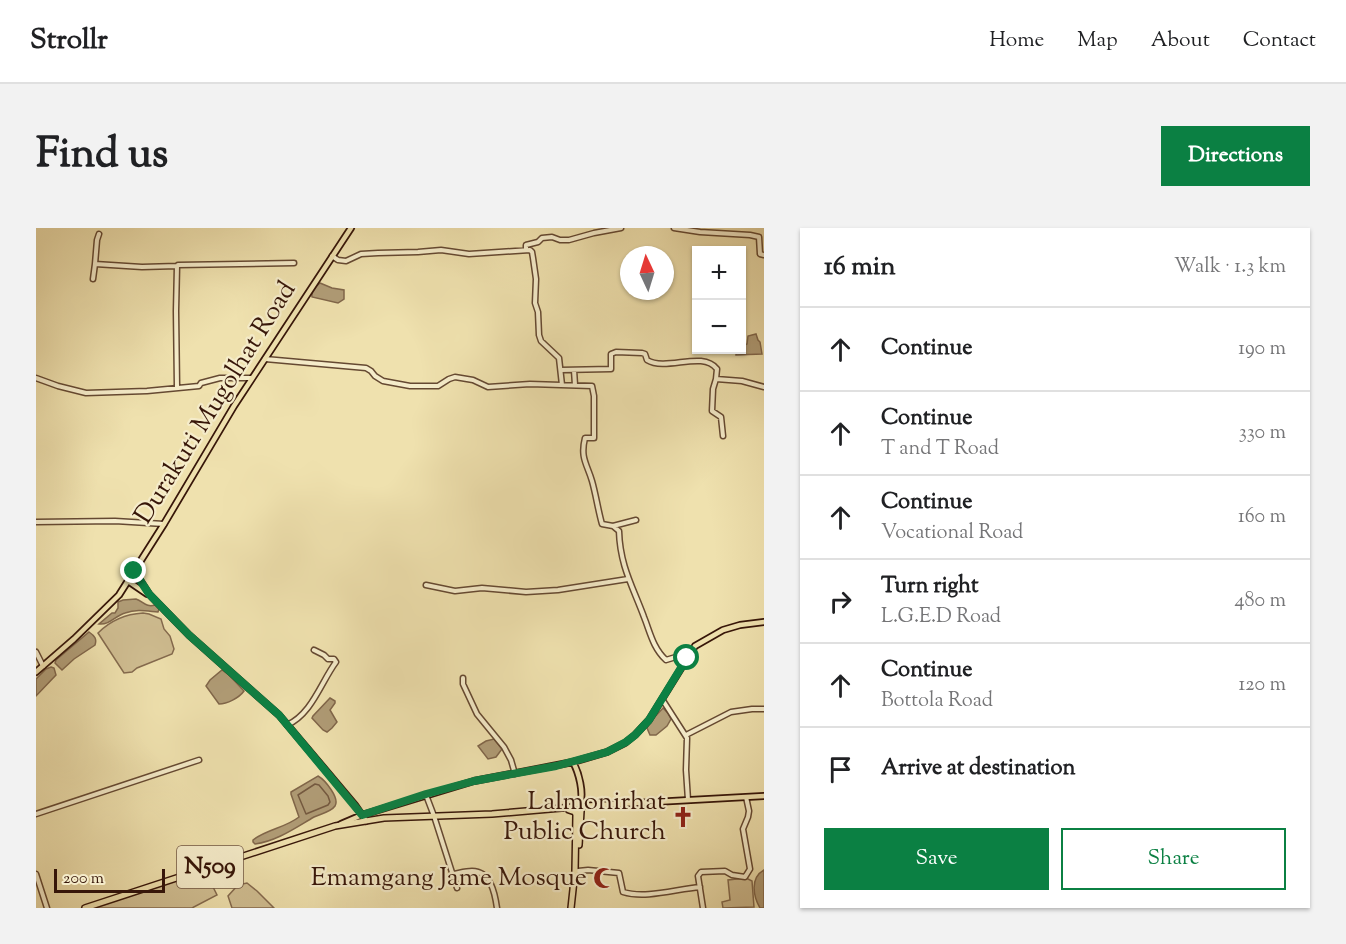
<!DOCTYPE html>
<html lang="en">
<head>
<meta charset="utf-8">
<style>
	:root { --surface:#fff; --page:#f2f2f2; --text:#202124; --muted:#757577; --line:#e0e0e0; --accent:#0b8043 }
	body { margin:0; font-family:"Sorts Mill Goudy",serif; background:var(--page); color:var(--text) }
	.controls { position:absolute; right:18px; top:18px; display:grid; overflow:hidden; border-radius:0px; box-shadow:0 2px 4px #0004 }
	.controls button { width:54px; height:54px; display:grid; place-items:center; padding:0; border:0; border-bottom:2px solid var(--line); background:var(--surface); color:var(--text); font:30px sans-serif }
	.compass { position:absolute; left:584px; top:18px; width:54px; height:54px; border-radius:50%; background:var(--surface); box-shadow:0 2px 4px #0004; rotate:356deg }
	.scale { position:absolute; left:18px; bottom:15px; width:111px; box-sizing:border-box; padding-left:6px; border:3px solid #371609; border-top:0; font-size:16px; line-height:21px; white-space:nowrap; color:#371609; -webkit-text-stroke:4px #f5ecca; paint-order:stroke }
	.stop { position:absolute; width:18px; height:18px; margin:-14px; border:4px solid #0b8043; border-radius:50%; background:#fff }
	.stop.end { background:#0b8043; border-color:#fff; box-shadow:0 2px 6px #0008 }
	.list { margin:0; padding:0; list-style:none }
	h2 { display:flex; justify-content:space-between; align-items:center; height:78px; margin:0; padding:0 24px; font-size:26px }
	h2 small { font-size:20px; font-weight:400; color:var(--muted) }
	.list li { display:grid; grid-template-columns:39px 1fr auto; gap:18px; align-items:center; box-sizing:border-box; height:84px; padding:0 24px; border-top:2px solid var(--line) }
	.list b { display:block; font-size:22px; white-space:nowrap }
	.list p { margin:0; font-size:20px; white-space:nowrap; color:var(--muted) }
	.list em { font-size:20px; font-style:normal; color:var(--muted) }
	.actions { display:flex; gap:12px; padding:18px 24px }
	.actions a { flex:1; padding:14px 0; border:2px solid var(--accent); border-radius:0px; text-align:center; font-size:21px; color:var(--accent) }
	.actions .main { background:var(--accent); color:#fff }
	.icon { flex:none; width:33px; height:33px; fill:none; stroke:currentColor; stroke-width:2; stroke-linecap:round; stroke-linejoin:round }
	.map { position:relative; flex:none; width:728px; height:680px; overflow:hidden; border-radius:0px }
	header { display:flex; align-items:center; gap:36px; box-sizing:border-box; height:84px; padding:0 30px; background:var(--surface); border-bottom:2px solid var(--line) }
	header strong { font-size:28px }
	nav { display:flex; gap:33px; margin-inline-start:auto; font-size:21px }
	.intro { display:flex; align-items:center; justify-content:space-between; box-sizing:border-box; height:144px; padding:0 36px }
	h1 { margin:0; font-size:42px }
	.button { padding:15px 27px; border-radius:0px; background:var(--accent); color:#fff; font-size:21px; font-weight:700 }
	main { display:flex; gap:36px; padding:0 36px }
	aside { flex:1; background:var(--surface); border-radius:0px; box-shadow:0 2px 4px #0004 }
	.map>svg:first-child { display:block }
</style>
</head>
<body>
<header>
<strong>Strollr</strong>
<nav><a>Home</a><a>Map</a><a>About</a><a>Contact</a></nav>
</header>
<div class="intro"><h1>Find us</h1><a class="button">Directions</a></div>
<main>
<div class="map">
<svg width="728" height="680" viewBox="0 0 728 680">
	<rect width="100%" height="100%" fill="#efe1ae"/>
	<filter id="stains"><feTurbulence type="fractalNoise" baseFrequency=".00333" numOctaves="4"/><feColorMatrix values="0 0 0 0 .2 0 0 0 0 .09 0 0 0 0 .02 0 0 0 .5 -.17"/></filter>
	<radialGradient id="worn" r=".72"><stop offset=".6" stop-color="#630" stop-opacity="0"/><stop offset="1" stop-color="#630" stop-opacity=".3"/></radialGradient>
	<path fill="#d0be92" stroke="#846a4e" stroke-width="1.5" d="M107 385 113 386 125 391 128 401 134 408 138 421 136 426 101 440 96 444 88 445 62 405C74 393 90 386 107 385Z
		M168 641 181 667 156 680H49Z
		M710 650 716 653 718 679 687 680 686 674 694 672 692 652Z
		M211 655 221 663 238 680H196L192 668 202 657Z"/>
	<path fill="#b09c76" stroke="#80664a" stroke-width="1.5" d="M284 55 296 60 308 62V71L302 75 276 69C275 63 279 59 284 55Z
		M720 106 722 112 724 114 726 126 700 127V122H706V118L711 116 712 108Z
		M100 371C107 373 110 380 119 377L123 381 122 384C110 383 101 381 89 385 79 388 74 397 63 396L76 385H79L82 380V374L87 372Z
		M53 404C59 408 61 411 59 417L38 431 26 442 19 435 20 432Z
		M15 439 18 440 20 447 0 468V451L10 441Z
		M186 442 193 447 208 463C203 470 191 476 183 476L170 458 174 452Z
		M294 470 299 473V475L294 482 301 494 296 500 291 504 287 502 276 490 277 488Z
		M627 480 632 485 635 491 631 498 620 507H614L611 500 615 493Z
		M458 511 466 521 460 529 452 531 442 518 450 513Z
		M282 548C289 552 304 570 299 578 295 584 284 586 278 589 259 600 241 613 219 616L217 614V612C231 601 249 600 263 589L255 566V564Z
		M728 642V680H724C717 668 714 650 728 642Z"/>
	<g fill="none" stroke-linecap="round" stroke-linejoin="round">
		<path stroke="#745940" stroke-width="1.5" d="M279 556 283 557 292 568 294 574 292 577 270 586 262 567Z"/>
		<defs>
			<path id="minor" d="M638 0 664 4 714 7 723 9 724 26 728 27
				M63 6 61 12 59 36 106 39 141 38 140 83 141 159
				M490 22V17L502 14 506 10 516 9 524 12H533L558 5 585 0
				M296 28 302 32 310 33 325 26 342 25 382 24 405 22 433 26 494 22 496 24 497 30 500 51 499 75 502 84 503 107 505 113 523 130 526 157
				M142 37 258 35
				M57 51 59 36
				M229 131 330 140 335 143 339 148 347 153 374 158H402L413 151 419 149 437 152 452 159 494 156 556 158 558 168V210H549C544 230 551 236 556 253 560 267 562 282 566 296L577 298 583 303C584 338 597 359 608 389 614 404 617 420 630 432L653 425
				M525 142 575 141V126L580 124 606 125 609 126 611 132C631 144 666 122 681 141L680 151 706 153 728 159
				M538 142 539 157
				M0 150 22 158 50 165 111 163 163 158 165 155 184 150H216
				M680 151 677 161 676 183 685 189 687 208
				M0 294 79 293 128 296
				M577 298 600 292
				M390 357 419 363 446 360 490 364 522 362 592 351
				M0 424 7 438
				M427 450V456L441 486 468 519 475 532 479 546
				M626 471 651 510 650 542 652 572
				M251 497C276 486 285 454 300 434L298 431H292L288 427 278 422
				M650 507 695 484 716 481H728
				M390 567 398 588 421 660
				M0 586 163 532
				M542 643 552 642 583 645 587 664C610 671 640 661 664 659
				M0 646 11 680
				M417 646C423 645 430 643 436 643 455 643 459 666 461 680
				M667 680 662 648 665 644 689 643 696 647 709 649 714 641 707 601 712 589 713 583 710 569"/>
			<path id="major" d="M98 343 113 366 153 407 243 487 319 577 330 593
				M92 353 111 366H113
				M0 444 38 411 83 367 128 296 198 178 315 0
				M537 534C543 545 548 565 544 576
				M545 578 728 568
				M305 596 326 587 438 553 537 534 571 524 589 515 599 507 613 492 659 418 687 402 704 397 728 394"/>
			<path id="highway" d="M536.5 580a4.5 4.5 0 1 1 9 0a4.5 4.5 0 1 1-9 0Z
				M533 582 539 584 540 587 539 643 535 680
				M543 617 545 583
				M49 680 299 598 348 590 456 586 537 579"/>
		</defs>
		<use href="#minor" stroke="#654932" stroke-width="7"/>
		<use href="#major" stroke="#371609" stroke-width="8"/>
		<use href="#highway" stroke="#371609" stroke-width="8"/>
		<use href="#minor" stroke="#f5ecca" stroke-width="4"/>
		<use href="#major" stroke="#efe1ae" stroke-width="4.5"/>
		<use href="#highway" stroke="#efe1ae" stroke-width="5"/>
	</g>
	<g fill="none" stroke-linecap="round" stroke-linejoin="round">
		<path stroke="#0b8043" stroke-width="8" d="M98 343 113 366 153 407 243 487 326 587 390 566 438 553 520 538 571 524 590 514 599 507 613 492 651 430"/>
	</g>
	<defs>
		<symbol id="church-bare" viewBox="-9 -9 18 18"><path d="M-1.2-6h2.4v3.5h3.3v2.4h-3.3V6h-2.4V-.1h-3.3v-2.4h3.3Z" fill="#8f2418" stroke="#f5ecca" stroke-width="2.5" paint-order="stroke"/></symbol>
		<symbol id="mosque-bare" viewBox="-9 -9 18 18"><path d="M3.5-4.9A6 6 0 1 0 3.5 4.9A5 5 0 1 1 3.5-4.9Z" fill="#8f2418" stroke="#f5ecca" stroke-width="2.5" paint-order="stroke"/></symbol>
	</defs>
	<g fill-rule="evenodd">
		<use href="#church-bare" x="632" y="574" width="30" height="30"/>
		<use href="#mosque-bare" x="553" y="635" width="30" height="30"/>
	</g>
	<g text-anchor="middle" dominant-baseline="central" stroke-width="4.5" stroke-linejoin="round" paint-order="stroke">
		<rect fill="#f5ecca" stroke="#705643" stroke-width="1.5" x="141" y="618" width="66" height="42" rx="4.5"/>
		<g font-size="24" font-weight="bold" fill="#371609">
			<text x="174" y="639">N509</text>
		</g>
		<g font-size="26" fill="#371609" stroke="#f5ecca">
			<text transform="translate(180 175) rotate(-58)">Durakuti Mugolhat Road</text>
		</g>
		<g font-size="26" fill="#371609" stroke="#f5ecca" text-anchor="end">
			<text x="630" y="574">Lalmonirhat<tspan x="630" dy="30">Public Church</tspan></text>
			<text x="551" y="650">Emamgang Jame Mosque</text>
		</g>
	</g>
	<rect width="100%" height="100%" filter="url(#stains)"/>
	<rect width="100%" height="100%" fill="url(#worn)"/>
</svg>
<div class="controls">
<button>+</button>
<button>−</button>
</div>
<svg class="compass" viewBox="-18 -18 36 36"><path d="M0-13l5 13h-10z" fill="#e53935"/><path d="M0 13l5-13h-10z" fill="#757577"/></svg>
<div class="scale">200 m</div>
<div class="stop" style="left:651px;top:430px"></div>
<div class="stop end" style="left:98px;top:343px"></div>
</div>
<aside>
<h2>16 min<small>Walk · 1.3 km</small></h2>
<ul class="list">
<li><svg class="icon" aria-label="ahead" viewBox="0 0 24 24"><path d="M12 20V5M6 11l6-6 6 6"/></svg><div><b>Continue</b></div><em>190 m</em></li>
<li><svg class="icon" aria-label="ahead" viewBox="0 0 24 24"><path d="M12 20V5M6 11l6-6 6 6"/></svg><div><b>Continue</b><p>T and T Road</p></div><em>330 m</em></li>
<li><svg class="icon" aria-label="ahead" viewBox="0 0 24 24"><path d="M12 20V5M6 11l6-6 6 6"/></svg><div><b>Continue</b><p>Vocational Road</p></div><em>160 m</em></li>
<li><svg class="icon" aria-label="right" viewBox="0 0 24 24"><path d="M7 20v-9h11M14 6l5 5-5 5"/></svg><div><b>Turn right</b><p>L.G.E.D Road</p></div><em>480 m</em></li>
<li><svg class="icon" aria-label="ahead" viewBox="0 0 24 24"><path d="M12 20V5M6 11l6-6 6 6"/></svg><div><b>Continue</b><p>Bottola Road</p></div><em>120 m</em></li>
<li><svg class="icon" aria-label="arrive" viewBox="0 0 24 24"><path d="M6 21V4h12l-3 4 3 4H6"/></svg><div><b>Arrive at destination</b></div></li>
</ul>
<div class="actions"><a class="main">Save</a><a>Share</a></div>
</aside>
</main>
</body>
</html>
